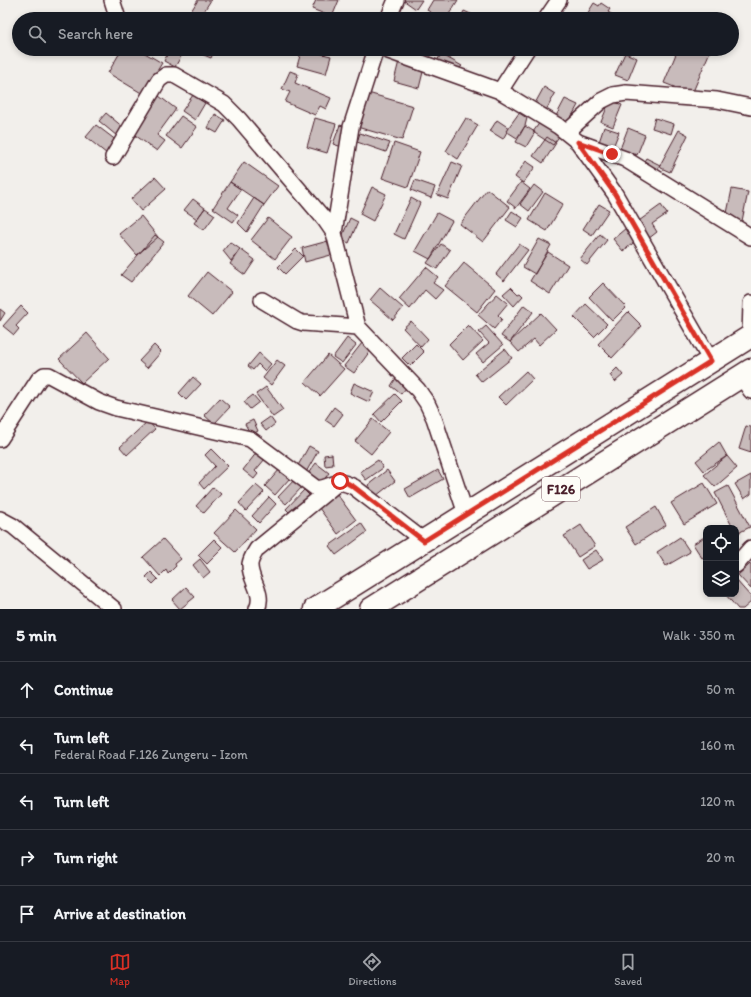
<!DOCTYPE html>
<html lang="en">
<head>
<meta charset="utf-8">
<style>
	:root { --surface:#171b24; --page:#20242c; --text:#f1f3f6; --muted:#9ea1a6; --line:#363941; --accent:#d93025 }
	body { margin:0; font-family:Itim,sans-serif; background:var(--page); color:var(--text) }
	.controls { position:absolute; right:12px; bottom:12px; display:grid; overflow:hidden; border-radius:8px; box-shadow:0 2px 6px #0003 }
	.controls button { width:36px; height:36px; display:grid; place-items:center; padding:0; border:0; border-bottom:1px solid var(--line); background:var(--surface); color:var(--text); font:20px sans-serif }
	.stop { position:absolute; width:12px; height:12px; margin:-9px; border:3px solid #d93025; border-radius:50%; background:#fff }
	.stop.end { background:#d93025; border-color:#fff; box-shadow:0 1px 4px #0008 }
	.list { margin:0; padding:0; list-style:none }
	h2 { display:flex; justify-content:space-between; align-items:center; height:52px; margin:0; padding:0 16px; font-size:17px }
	h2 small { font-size:13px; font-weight:400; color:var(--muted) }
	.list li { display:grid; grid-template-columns:26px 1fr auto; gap:12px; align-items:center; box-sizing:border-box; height:56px; padding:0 16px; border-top:1px solid var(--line) }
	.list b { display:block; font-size:15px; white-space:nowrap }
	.list p { margin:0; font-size:13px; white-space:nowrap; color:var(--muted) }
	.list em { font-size:13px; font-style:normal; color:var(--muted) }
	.icon { flex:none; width:22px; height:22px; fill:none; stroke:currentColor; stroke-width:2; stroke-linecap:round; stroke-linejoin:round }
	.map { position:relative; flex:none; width:751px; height:609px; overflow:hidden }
	.search { position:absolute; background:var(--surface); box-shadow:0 2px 6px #0003; left:12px; right:12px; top:12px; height:44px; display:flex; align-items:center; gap:10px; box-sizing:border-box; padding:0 14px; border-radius:22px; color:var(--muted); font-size:15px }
	.sheet { height:332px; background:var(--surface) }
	nav { display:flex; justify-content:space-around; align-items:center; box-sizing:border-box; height:56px; border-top:1px solid var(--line); background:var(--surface); font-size:11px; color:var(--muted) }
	nav a { display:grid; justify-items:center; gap:2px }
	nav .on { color:var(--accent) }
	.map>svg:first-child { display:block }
</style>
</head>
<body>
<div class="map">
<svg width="751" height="609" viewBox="0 0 751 609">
	<rect width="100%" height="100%" fill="#f2efeb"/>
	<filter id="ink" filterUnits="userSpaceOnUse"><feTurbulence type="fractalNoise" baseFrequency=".025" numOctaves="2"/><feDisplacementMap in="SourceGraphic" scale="8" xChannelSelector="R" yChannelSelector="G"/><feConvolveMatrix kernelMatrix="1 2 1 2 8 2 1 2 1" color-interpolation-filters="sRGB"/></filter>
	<g filter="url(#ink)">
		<path fill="#c8bbbb" stroke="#4a1f2b" d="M198 0H211L199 19H192L188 16Z
			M316 0H339L332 17 312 9Z
			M403 0H422L416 9Z
			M433 0H458L446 19H441L427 10Z
			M594 3 599 6 601 3 610 9 608 12 619 19H584Z
			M464 11 482 19H460Z
			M419 13 427 19H415Z
			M509 15 518 19H508Z
			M122 49H138L162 63 143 94 108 73Z
			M170 49H185L175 67 164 61Z
			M201 49H215L211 58 199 53Z
			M302 49 331 56 326 74 297 66Z
			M661 49H670L669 53Z
			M678 49H711L692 94 664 83Z
			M625 53 637 58 628 80 615 75Z
			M441 54 462 66 456 71 437 61Z
			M399 61 424 68 419 88 394 81Z
			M290 71 298 74 295 83 331 98 326 109 320 106 315 115 285 102 290 92 282 89Z
			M544 87 555 94 544 114 533 107Z
			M368 93 413 106 402 140 357 127Z
			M193 95 205 103 195 120 182 111Z
			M159 96 176 109 157 135 165 141 157 151 132 133Z
			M565 99 578 105 567 125 555 118Z
			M610 100 622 105 613 127 601 122Z
			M106 113 124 128 117 136 99 121Z
			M519 113 527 118 525 126 517 138 506 131Z
			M215 114 225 120 217 133 208 128Z
			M181 116 197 127 182 148 166 136Z
			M315 118 336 124 327 153 307 147Z
			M466 118 478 125 458 159 446 151Z
			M655 118 674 124 671 134 652 128Z
			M497 120 509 128 503 139 490 131Z
			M540 122 560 135 553 145 533 132Z
			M96 125 117 141 107 154 86 137Z
			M340 125 348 128 342 147 333 144Z
			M525 126 535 132 526 147 516 142Z
			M604 127 619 132 613 147 599 142Z
			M628 128 645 135 637 155 620 149Z
			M679 130 688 135 670 172 661 168 660 165Z
			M360 133 390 143 386 152 357 142Z
			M547 137 556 143 543 163 533 156Z
			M394 143 420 152 408 187 382 178Z
			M646 158 660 165 658 170 643 163Z
			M526 161 535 167 523 183 515 177Z
			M244 162 278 186 264 205 230 182Z
			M452 162 462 166 448 199 437 195Z
			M155 177 166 189 141 211 131 199Z
			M415 180 435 187 431 198 411 190Z
			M230 182 241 189 228 208 238 215 233 222 213 208Z
			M521 182 530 189 516 208 507 201Z
			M534 185 543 192 529 211 520 204Z
			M372 187 386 194 373 221 360 214Z
			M487 189 510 207 483 242 460 224Z
			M732 189 748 192 742 221 726 218Z
			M545 193 563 204 547 231 529 220Z
			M254 198 264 205 247 232 238 223Z
			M411 198 420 203 404 239 394 234Z
			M193 199 205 208 197 219 184 210Z
			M599 204 609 210 592 235 583 229Z
			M661 205 667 214 652 224 657 232 648 239 636 223Z
			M205 208 215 215 204 230 194 223Z
			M512 211 523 218 517 227 506 220Z
			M437 213 452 221 430 259 415 251Z
			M141 216 158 237 137 255 119 234Z
			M268 218 292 237 275 259 251 240Z
			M350 218 358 222 349 243 341 239Z
			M626 228 636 241 623 251 613 239Z
			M600 234 607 240 587 265 580 259Z
			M155 235 164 242 131 282 121 275Z
			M539 239 551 245 535 274 523 267Z
			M328 241 331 255 305 262 302 248Z
			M230 242 240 249 231 261 223 251Z
			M441 244 450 250 437 269 427 263Z
			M519 244 528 250 504 281 496 274Z
			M240 249 255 260 245 275 230 264Z
			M296 249 303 256 285 274 278 267Z
			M548 252 568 265 550 294 530 281Z
			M464 263 495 289 477 312 445 286Z
			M426 267 438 277 433 283 443 290 435 299 425 290 410 309 399 299Z
			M207 272 232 292 212 316 188 296Z
			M603 283 626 307 612 321 589 297Z
			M511 287 518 294 520 293 523 296 514 306 503 294Z
			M380 288 403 308 393 320 370 300Z
			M497 294 508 303 498 315 502 319 494 329 478 315Z
			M586 304 607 324 594 337 574 317Z
			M524 305 533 312 510 342 501 336Z
			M21 306 28 313 16 326 19 329 14 335 3 326Z
			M0 309 5 313 0 321Z
			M628 312 642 326 612 358 598 344Z
			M541 313 556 329 539 345 534 339 519 352 510 342Z
			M411 321 428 339 421 347 403 328Z
			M468 325 483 341 463 360 449 344Z
			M486 326 503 345 483 362 476 354 489 343 479 332Z
			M87 333 109 358 82 383 59 359Z
			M347 338 356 345 342 363 333 357Z
			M362 343 370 351 354 373 344 366Z
			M416 344 424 352 410 366 402 358Z
			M154 345 161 352 147 368 139 361Z
			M505 349 512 358 482 382 475 374Z
			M259 353 271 364 265 371 258 364 253 370 248 366Z
			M328 355 344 369 320 396 305 382Z
			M277 360 285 366 271 385 263 378Z
			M617 368 623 375 615 382 610 375Z
			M526 371 533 379 506 405 498 397Z
			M193 377 201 384 186 400 179 393Z
			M396 378 407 387 401 394 391 386Z
			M354 383 374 392 369 402 350 393Z
			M266 387 283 410 273 417 256 394Z
			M395 394 402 401 381 422 374 414Z
			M253 395 259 402 250 409 244 402Z
			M220 398 230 407 214 424 204 415Z
			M334 407 343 414 334 426 325 420Z
			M270 417 275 424 266 431 260 424Z
			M373 419 389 432 371 454 355 441Z
			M253 420 258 431 251 435 245 424Z
			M148 421 155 429 127 455 120 447Z
			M746 426 751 427V453L739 449Z
			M719 442 727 456 704 471 696 461Z
			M309 446 318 451 305 474 296 469Z
			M211 449 228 466 204 489 199 483 215 466 205 455Z
			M257 452 265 459 255 471 258 474 254 479 243 470Z
			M332 454 333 465 325 466 324 455Z
			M727 456 737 468 715 487 704 475Z
			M378 460 383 468 366 480 360 472Z
			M316 463 329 473 320 485 307 475Z
			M280 469 290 478 275 495 265 486Z
			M387 470 395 481 376 496 368 485Z
			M438 470 443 479 410 498 405 489Z
			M751 475V494L744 499 735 484Z
			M296 478 303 486 286 504 278 497Z
			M704 483 717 504 684 524 671 503Z
			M256 485 264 492 246 511 239 503Z
			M728 486 750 527 736 534V528H733L715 493Z
			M213 487 221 494 204 513 196 506Z
			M304 490 311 497 293 516 286 509Z
			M334 490 356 520 338 534 316 504Z
			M269 497 276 504 259 523 252 516Z
			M656 507 666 525 636 544 625 527Z
			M236 510 256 529 235 552 214 533Z
			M361 523 367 532 336 555 329 546Z
			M581 525 595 546 578 557 564 536Z
			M706 536V556L702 558 693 544Z
			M680 537 690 552 666 566 657 552Z
			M163 539 181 559 175 564 176 566 168 574 166 570 160 576 143 557Z
			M214 539 223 548 207 564 198 555Z
			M596 550 603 560 587 569 581 560Z
			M200 559 210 572 203 578 193 565Z
			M750 564 751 566V589L738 575Z
			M151 572 158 579 153 584 146 577Z
			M736 580 751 597V602L743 609H738L725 594H736Z
			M186 587 195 597 180 609 172 600Z"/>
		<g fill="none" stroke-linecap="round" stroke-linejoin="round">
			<defs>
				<path id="minor" d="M112 0 118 19
					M388 19 396 0
					M546 19 559 0
					M383 49 500 91 558 126 578 142 615 194 711 361
					M500 91 527 49
					M567 132 601 101 613 95 626 93 717 100 751 107
					M578 142 625 159 751 237
					M113 157 159 80 166 75H174L224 104 239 119 325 220 334 233 358 327 418 390 427 403 434 418 466 514
					M334 233 351 127 376 49
					M262 300 297 321 303 323 358 327
					M751 303 750 337 751 339
					M741 376 751 391
					M0 439 39 379 44 375H49L99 402 116 408 250 439 317 489C334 487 335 477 354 487L424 541
					M0 519 13 526 114 609
					M736 565 751 548
					M257 609C265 593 249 580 250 564 251 558 254 554 257 549L334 486"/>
				<path id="primary" d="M315 609 751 336
					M371 609 751 370"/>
			</defs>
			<use href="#minor" stroke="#4a1f2b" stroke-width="18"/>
			<use href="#primary" stroke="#4a1f2b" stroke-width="25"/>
			<use href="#minor" stroke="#fdfcf7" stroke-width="15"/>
			<use href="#primary" stroke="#fdfcf7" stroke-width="22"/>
		</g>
	</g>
	<g fill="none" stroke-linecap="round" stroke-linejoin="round" filter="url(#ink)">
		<path stroke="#d93025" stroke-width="5" d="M340 481 347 483 354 487 424 541 711 361 615 194 578 142 612 154"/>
	</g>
	<g text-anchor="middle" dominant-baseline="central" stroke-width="3.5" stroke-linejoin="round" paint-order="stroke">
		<rect fill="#fdfcf7" stroke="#806168" stroke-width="1" x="542" y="477" width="38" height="24" rx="3"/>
		<g font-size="14" font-weight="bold" fill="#4a1f2b">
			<text x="561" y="489">F126</text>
		</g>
	</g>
</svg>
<div class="controls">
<button><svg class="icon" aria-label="locate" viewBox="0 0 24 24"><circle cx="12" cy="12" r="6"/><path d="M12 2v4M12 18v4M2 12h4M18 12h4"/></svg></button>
<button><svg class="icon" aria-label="layers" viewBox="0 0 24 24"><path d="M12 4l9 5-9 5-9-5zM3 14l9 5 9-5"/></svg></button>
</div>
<div class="stop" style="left:340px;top:481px"></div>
<div class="stop end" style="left:612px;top:154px"></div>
<div class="search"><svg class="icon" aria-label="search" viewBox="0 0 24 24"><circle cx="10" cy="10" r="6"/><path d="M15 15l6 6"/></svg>Search here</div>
</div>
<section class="sheet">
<h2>5 min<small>Walk · 350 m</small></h2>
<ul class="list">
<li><svg class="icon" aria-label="ahead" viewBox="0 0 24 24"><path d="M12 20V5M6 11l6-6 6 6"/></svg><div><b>Continue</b></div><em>50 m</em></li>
<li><svg class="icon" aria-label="left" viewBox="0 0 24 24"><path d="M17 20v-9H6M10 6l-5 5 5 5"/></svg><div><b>Turn left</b><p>Federal Road F.126 Zungeru - Izom</p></div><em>160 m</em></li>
<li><svg class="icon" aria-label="left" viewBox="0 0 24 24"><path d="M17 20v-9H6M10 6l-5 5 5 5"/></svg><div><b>Turn left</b></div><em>120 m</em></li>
<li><svg class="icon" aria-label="right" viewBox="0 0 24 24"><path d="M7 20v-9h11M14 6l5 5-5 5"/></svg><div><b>Turn right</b></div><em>20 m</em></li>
<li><svg class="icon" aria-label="arrive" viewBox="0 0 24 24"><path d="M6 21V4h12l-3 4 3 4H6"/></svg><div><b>Arrive at destination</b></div></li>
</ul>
</section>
<nav>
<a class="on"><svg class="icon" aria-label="map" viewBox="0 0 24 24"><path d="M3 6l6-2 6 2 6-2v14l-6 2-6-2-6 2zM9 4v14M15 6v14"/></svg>Map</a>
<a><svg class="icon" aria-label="directions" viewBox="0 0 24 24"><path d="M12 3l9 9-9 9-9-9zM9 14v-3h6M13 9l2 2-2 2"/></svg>Directions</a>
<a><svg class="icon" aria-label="saved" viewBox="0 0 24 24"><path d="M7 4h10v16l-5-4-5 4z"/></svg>Saved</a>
</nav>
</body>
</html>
